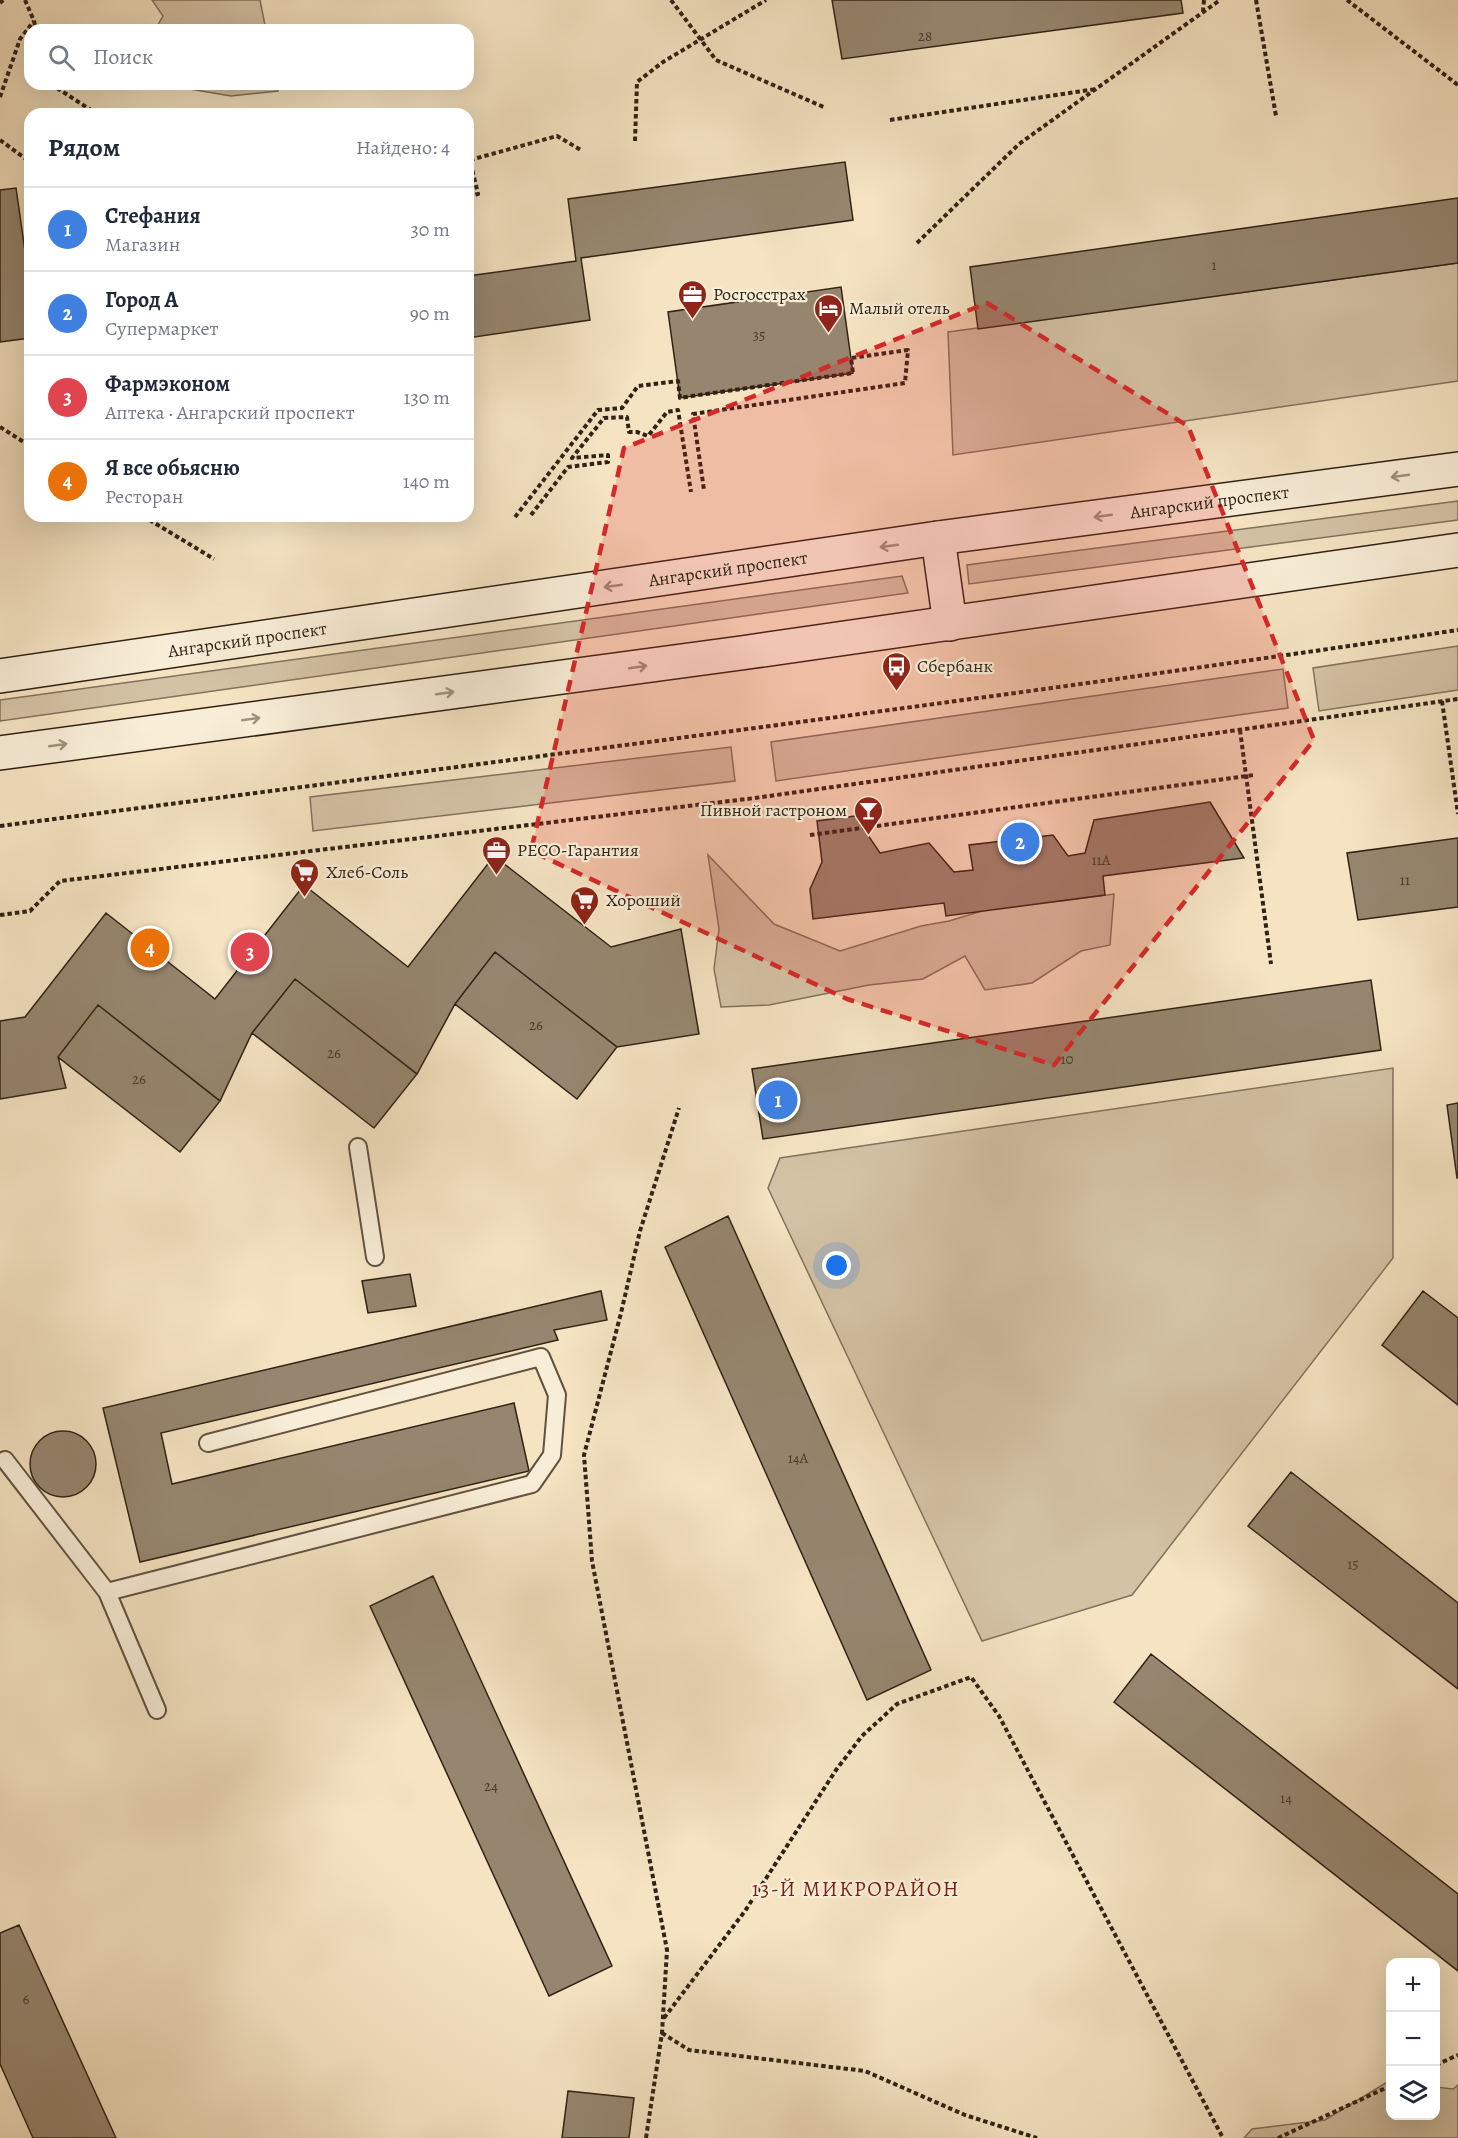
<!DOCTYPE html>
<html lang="ru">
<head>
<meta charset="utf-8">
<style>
	:root { --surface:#fff; --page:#f6f6f7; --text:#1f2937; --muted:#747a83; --line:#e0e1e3; --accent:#1a73e8 }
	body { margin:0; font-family:Alegreya,serif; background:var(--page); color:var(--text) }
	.controls { position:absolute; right:18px; bottom:18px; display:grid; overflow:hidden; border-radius:12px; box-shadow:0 6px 24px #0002 }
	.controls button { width:54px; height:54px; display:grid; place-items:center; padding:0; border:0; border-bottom:2px solid var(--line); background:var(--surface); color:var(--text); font:30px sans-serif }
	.you { position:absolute; left:837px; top:1266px; width:21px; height:21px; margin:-15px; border:4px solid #fff; border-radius:50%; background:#1a73e8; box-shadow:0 0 0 9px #1a73e833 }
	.badge { display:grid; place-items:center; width:39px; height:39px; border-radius:50%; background:var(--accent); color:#fff; font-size:20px; font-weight:700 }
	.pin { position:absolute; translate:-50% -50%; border:3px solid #fff; box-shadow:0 2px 6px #0006 }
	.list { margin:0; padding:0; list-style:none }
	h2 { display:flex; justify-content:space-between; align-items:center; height:78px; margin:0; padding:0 24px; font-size:26px }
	h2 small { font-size:20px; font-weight:400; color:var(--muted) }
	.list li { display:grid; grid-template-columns:39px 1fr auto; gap:18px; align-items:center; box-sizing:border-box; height:84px; padding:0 24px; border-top:2px solid var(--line) }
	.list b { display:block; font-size:22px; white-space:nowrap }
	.list p { margin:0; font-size:20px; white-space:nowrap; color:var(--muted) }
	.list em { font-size:20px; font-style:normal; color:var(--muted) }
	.icon { flex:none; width:33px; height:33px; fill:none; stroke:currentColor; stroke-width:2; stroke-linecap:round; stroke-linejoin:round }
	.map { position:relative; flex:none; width:1458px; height:2138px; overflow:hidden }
	.search { position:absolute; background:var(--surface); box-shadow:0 6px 24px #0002; left:24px; top:24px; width:450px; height:66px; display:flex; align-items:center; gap:15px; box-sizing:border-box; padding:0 21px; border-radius:18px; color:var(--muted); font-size:22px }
	.panel { position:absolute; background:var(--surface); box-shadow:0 6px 24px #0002; left:24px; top:108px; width:450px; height:414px; border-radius:18px }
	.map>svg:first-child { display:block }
</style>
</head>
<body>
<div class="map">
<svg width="1458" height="2138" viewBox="0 0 1458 2138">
	<rect width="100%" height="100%" fill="#f5e3c2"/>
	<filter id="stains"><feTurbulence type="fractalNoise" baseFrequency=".00333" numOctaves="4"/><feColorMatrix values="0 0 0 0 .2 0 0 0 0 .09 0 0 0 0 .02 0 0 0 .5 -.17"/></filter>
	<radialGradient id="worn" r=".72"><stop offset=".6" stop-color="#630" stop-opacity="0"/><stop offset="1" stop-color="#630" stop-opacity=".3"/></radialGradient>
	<path fill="#d4c2a5" stroke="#82725d" stroke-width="1.5" d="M152 0H260L266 30H155L163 16Z
		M160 84H277L278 91 231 96Z
		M1458 263V381L953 455 948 332Z
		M1458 501V520L969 584 967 565Z
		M902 576 908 593 0 721V700Z
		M1458 646V690L1319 711 1313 668Z
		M1283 669 1288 708 776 781 771 742Z
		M731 747 735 781 313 831 310 797Z
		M708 855 774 924 840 951 921 926 949 921 1005 904 1061 901 1114 894 1110 945 1081 951 1032 983 985 990 965 956 923 979 869 985 769 1005 721 1007 714 969 719 929Z
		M1393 1068V1258L1132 1595 982 1641 768 1188 780 1158Z
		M1389 2081H1390V2116H1436V2087L1453 2089 1458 2085V2138H1244L1252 2129 1325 2120Z"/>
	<path fill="#96866f" stroke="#302215" stroke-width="1.5" d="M832 0H1181L1183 13 842 59Z
		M845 162 853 220 581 258 590 320 468 338V276L576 261 568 199Z
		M16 188 30 286V338L0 342V190Z
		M1458 198V263L978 329 970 267Z
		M841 287 853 373 680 398 668 312Z
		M1210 802 1244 858 1103 876 1105 895 946 916 944 903 813 919 810 889 822 862 817 821 855 816 880 853 929 843 954 872 973 870 969 845 1053 835 1068 856 1085 853 1094 820Z
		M1458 838V907L1358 920 1347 853Z
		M494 856 611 947 681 929 699 1034 617 1047 495 952 455 1004 417 1074 295 979 252 1033 220 1101 98 1005 58 1057 66 1088 0 1099V1021L25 1017 106 913 215 999 304 885 408 967Z
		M495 952 617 1047 577 1099 455 1004Z
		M295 979 417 1074 374 1128 252 1033Z
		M1371 980 1381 1050 763 1139 752 1069Z
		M98 1005 220 1101 180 1152 58 1057Z
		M1458 1103V1178H1457L1447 1105Z
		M728 1216 931 1670 867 1700 665 1247Z
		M410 1274 416 1306 368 1313 362 1281Z
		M601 1291 607 1320 554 1330 558 1340 161 1433 172 1484 514 1403 529 1471 140 1562 103 1408Z
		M1423 1291 1458 1318V1405L1382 1345Z
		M30 1464a33 33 0 1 1 66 0a33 33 0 1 1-66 0Z
		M1291 1472 1458 1603V1689L1248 1526Z
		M433 1576 612 1966 549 1996 370 1606Z
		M1151 1654 1458 1894V1971L1114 1702Z
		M19 1925 116 2138H33L0 2064V1933Z
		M568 2091 634 2098 629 2138H562Z"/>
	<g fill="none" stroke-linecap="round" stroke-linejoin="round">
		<defs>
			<path id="lane" d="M358 1147 375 1257
				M5 1460 107 1592 157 1710
				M107 1592 532 1484 552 1455 557 1395 541 1357 208 1443"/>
			<g id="secondary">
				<path d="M938 538 950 624"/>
				<path id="s1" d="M0 676 938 538 1458 469"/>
				<path d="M0 753 741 653 1458 550"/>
			</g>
		</defs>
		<use href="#lane" stroke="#615240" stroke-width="20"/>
		<use href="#secondary" stroke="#302215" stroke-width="36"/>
		<path stroke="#302215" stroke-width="4" stroke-dasharray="4.5 3" stroke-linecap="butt" d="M25 0 34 21 36 30
			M671 0 716 60 826 108
			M1256 0 1276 116
			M1347 0 1458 85
			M0 3 3 0
			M1203 12 1204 0
			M44 84 45 90
			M57 88 97 114
			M0 97 20 39 34 21
			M890 120 1096 89
			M0 140 30 162
			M635 141 637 82 663 62 766 0
			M468 196 478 194 470 160 557 136 581 150
			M917 243 1019 144 1220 0
			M0 427 30 446
			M531 515 568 467 608 462V455L572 458 604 418 627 417 629 432H637L648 436 667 412 678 410 691 492
			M143 516 214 559
			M515 517 598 410 622 408 638 386 678 381 680 398 692 396 853 373 851 358 908 350 905 383 693 414 704 490
			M1442 701 1458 814
			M1240 730 1271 964
			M0 826C486 763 973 702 1458 630
			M810 835 1254 775
			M0 915 30 911 60 881 755 798 1458 699
			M664 2018 745 1911 836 1770 862 1736 897 1704 971 1677 999 1716 1223 2138
			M662 2033 689 2050 865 2071 965 2115 1037 2138
			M1436 2065 1458 2055
			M646 2138 662 2033 667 1950 592 1561 584 1455 621 1313 640 1231 679 1108
			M1278 2138 1390 2086"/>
		<use href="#lane" stroke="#f8edd7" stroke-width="16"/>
		<use href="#secondary" stroke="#f8edd7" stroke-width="33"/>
	</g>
	<defs><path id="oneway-shaft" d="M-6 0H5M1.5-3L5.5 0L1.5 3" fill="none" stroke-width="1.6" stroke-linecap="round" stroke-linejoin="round" transform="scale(1.5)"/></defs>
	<g stroke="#9e9280">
		<use href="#oneway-shaft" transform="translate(1400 476) rotate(172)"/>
		<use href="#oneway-shaft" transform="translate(1103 516) rotate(172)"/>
		<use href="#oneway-shaft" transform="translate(889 546) rotate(172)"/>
		<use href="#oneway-shaft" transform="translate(613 586) rotate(172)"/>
		<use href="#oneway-shaft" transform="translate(638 667) rotate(-8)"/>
		<use href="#oneway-shaft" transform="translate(445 693) rotate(-8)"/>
		<use href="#oneway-shaft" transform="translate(251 719) rotate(-8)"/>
		<use href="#oneway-shaft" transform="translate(58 745) rotate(-8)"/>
	</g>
	<path fill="#d62828" fill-opacity="0.2" stroke="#d62828" stroke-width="4.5" stroke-dasharray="12 8" stroke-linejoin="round" d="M987 303 1188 426 1314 740 1054 1065 847 999 531 851 624 448Z"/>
	<defs>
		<symbol id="office-pin" viewBox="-11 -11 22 30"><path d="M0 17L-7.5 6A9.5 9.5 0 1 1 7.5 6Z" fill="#8f2418" stroke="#f8edd7"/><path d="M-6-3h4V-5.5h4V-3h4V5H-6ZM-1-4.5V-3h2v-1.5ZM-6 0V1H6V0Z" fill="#fff"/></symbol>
		<symbol id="hotel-pin" viewBox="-11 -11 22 30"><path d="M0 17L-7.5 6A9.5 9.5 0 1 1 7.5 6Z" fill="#8f2418" stroke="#f8edd7"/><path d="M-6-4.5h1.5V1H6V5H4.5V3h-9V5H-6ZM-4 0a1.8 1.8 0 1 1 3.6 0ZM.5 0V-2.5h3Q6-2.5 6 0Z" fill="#fff"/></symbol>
		<symbol id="bus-pin" viewBox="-11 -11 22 30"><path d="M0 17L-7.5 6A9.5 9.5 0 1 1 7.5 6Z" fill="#8f2418" stroke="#f8edd7"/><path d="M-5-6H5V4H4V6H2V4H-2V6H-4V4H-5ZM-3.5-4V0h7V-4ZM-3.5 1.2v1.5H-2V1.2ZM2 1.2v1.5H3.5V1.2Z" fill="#fff"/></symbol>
		<symbol id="bar-pin" viewBox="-11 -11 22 30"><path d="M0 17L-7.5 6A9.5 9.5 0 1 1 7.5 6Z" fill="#8f2418" stroke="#f8edd7"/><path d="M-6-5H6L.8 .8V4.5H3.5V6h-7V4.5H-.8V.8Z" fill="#fff"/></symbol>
		<symbol id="supermarket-pin" viewBox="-11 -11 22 30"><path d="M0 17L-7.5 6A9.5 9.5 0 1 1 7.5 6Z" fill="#8f2418" stroke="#f8edd7"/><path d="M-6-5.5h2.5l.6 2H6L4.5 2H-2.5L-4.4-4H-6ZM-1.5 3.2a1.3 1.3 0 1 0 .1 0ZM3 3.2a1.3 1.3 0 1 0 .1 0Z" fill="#fff"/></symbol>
	</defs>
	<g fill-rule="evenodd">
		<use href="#office-pin" x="676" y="278" width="33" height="45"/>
		<use href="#hotel-pin" x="812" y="292" width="33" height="45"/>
		<use href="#bus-pin" x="880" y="650" width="33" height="45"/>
		<use href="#bar-pin" x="852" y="794" width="33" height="45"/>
		<use href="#office-pin" x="480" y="834" width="33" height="45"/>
		<use href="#supermarket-pin" x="288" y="856" width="33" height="45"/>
		<use href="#supermarket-pin" x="568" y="884" width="33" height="45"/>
	</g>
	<g text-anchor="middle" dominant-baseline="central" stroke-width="4.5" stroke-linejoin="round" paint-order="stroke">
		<g font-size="15" fill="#4a3b2c">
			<text x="925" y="36">28</text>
			<text x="1214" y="265">1</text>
			<text x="759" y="335">35</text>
			<text x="1101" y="860">11А</text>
			<text x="1405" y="880">11</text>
			<text x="536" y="1025">26</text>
			<text x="334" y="1053">26</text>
			<text x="1067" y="1059">10</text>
			<text x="139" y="1079">26</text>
			<text x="798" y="1458">14А</text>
			<text x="1353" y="1564">15</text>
			<text x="491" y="1786">24</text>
			<text x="1286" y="1798">14</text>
			<text x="26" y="1999">6</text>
		</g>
		<g font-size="18" fill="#302215" stroke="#f8edd7" text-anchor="start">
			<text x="713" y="294">Росгосстрах</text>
			<text x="849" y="308">Малый отель</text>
			<text x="917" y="666">Сбербанк</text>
			<text x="847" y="810" text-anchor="end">Пивной гастроном</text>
			<text x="517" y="850">РЕСО-Гарантия</text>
			<text x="326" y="872">Хлеб-Соль</text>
			<text x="606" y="900">Хороший</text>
		</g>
		<g font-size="18" fill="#302215" stroke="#f8edd7">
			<text stroke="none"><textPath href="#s1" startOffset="1222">Ангарский проспект</textPath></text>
			<text stroke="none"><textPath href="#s1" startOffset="736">Ангарский проспект</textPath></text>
			<text stroke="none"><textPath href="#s1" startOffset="250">Ангарский проспект</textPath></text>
		</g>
		<g font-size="21" letter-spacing="1.5" fill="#7a1f14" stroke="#f8edd7">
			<text x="856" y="1889">13-Й МИКРОРАЙОН</text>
		</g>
	</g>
	<rect width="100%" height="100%" filter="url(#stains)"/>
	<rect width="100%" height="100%" fill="url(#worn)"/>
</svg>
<div class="controls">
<button>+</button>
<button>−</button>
<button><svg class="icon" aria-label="layers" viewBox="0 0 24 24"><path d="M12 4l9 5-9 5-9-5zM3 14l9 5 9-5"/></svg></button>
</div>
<div class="you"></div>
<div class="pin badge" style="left:778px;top:1100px;background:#3f7fe0">1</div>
<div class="pin badge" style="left:1020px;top:842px;background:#3f7fe0">2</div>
<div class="pin badge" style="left:250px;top:952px;background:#e0444e">3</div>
<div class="pin badge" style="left:150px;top:948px;background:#e8710a">4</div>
<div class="search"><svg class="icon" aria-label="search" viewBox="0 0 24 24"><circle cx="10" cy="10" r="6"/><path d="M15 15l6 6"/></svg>Поиск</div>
<section class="panel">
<h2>Рядом<small>Найдено: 4</small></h2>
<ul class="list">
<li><span class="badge" style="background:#3f7fe0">1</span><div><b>Стефания</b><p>Магазин</p></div><em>30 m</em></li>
<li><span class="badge" style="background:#3f7fe0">2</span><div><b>Город А</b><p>Супермаркет</p></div><em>90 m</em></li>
<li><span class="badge" style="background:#e0444e">3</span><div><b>Фармэконом</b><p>Аптека · Ангарский проспект</p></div><em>130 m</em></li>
<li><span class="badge" style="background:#e8710a">4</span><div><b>Я все обьясню</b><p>Ресторан</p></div><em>140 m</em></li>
</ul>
</section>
</div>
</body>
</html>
